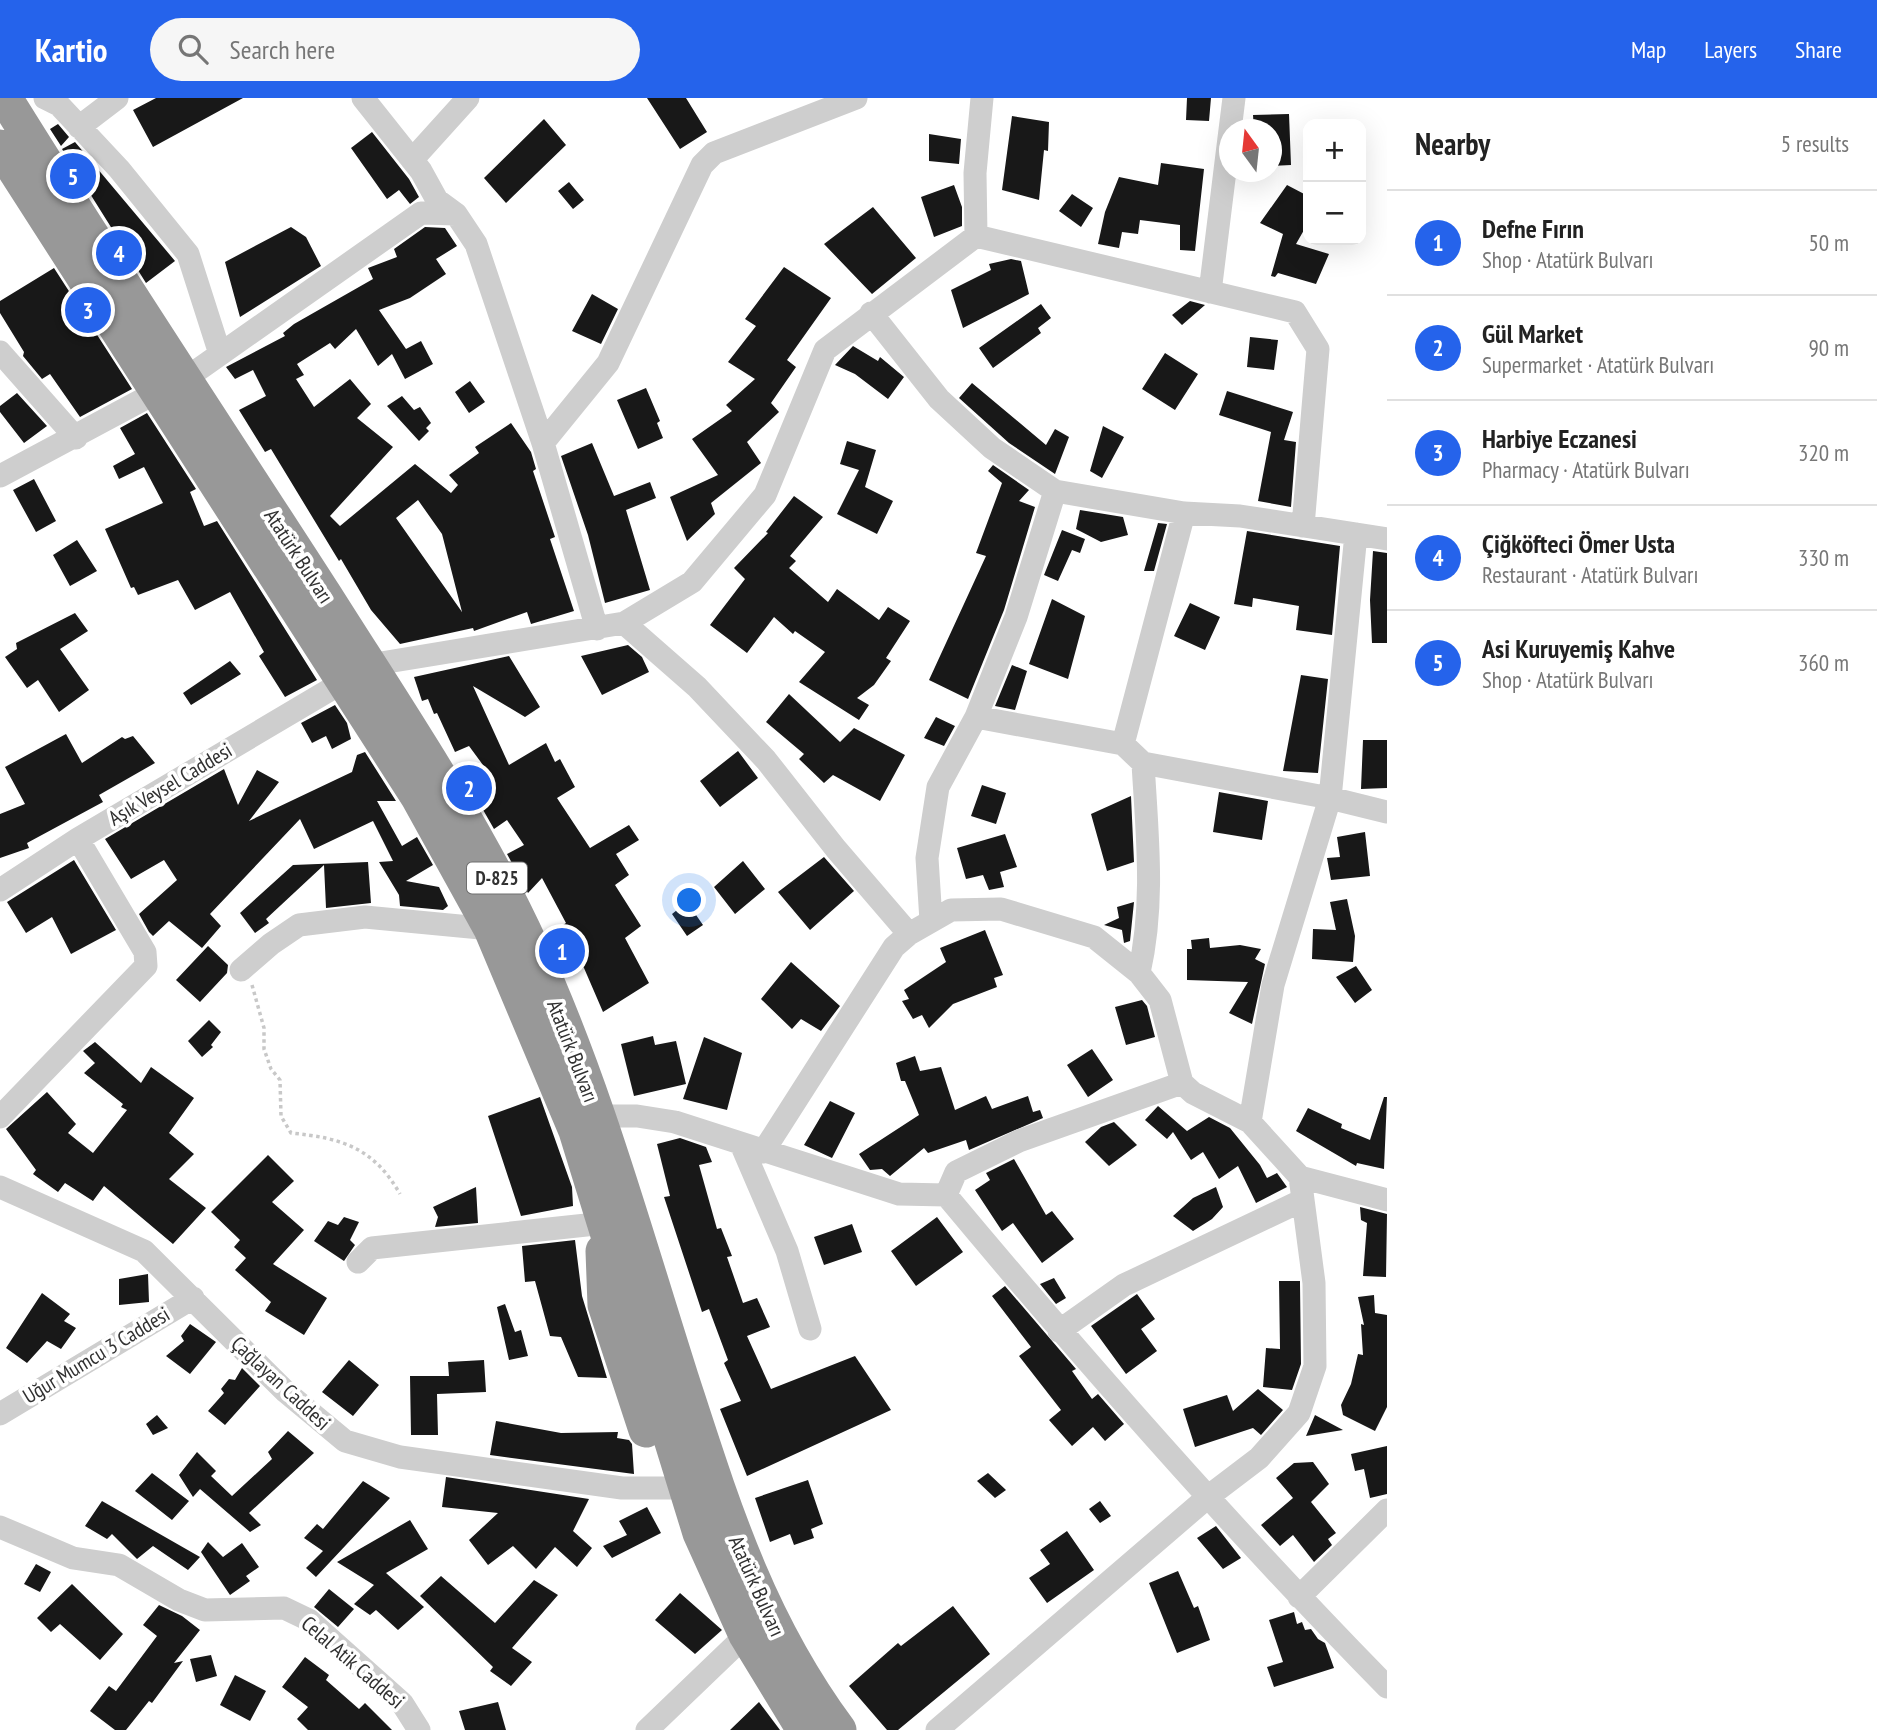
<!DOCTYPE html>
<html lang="en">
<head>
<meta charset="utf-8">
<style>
	:root { --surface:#fff; --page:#f6f6f6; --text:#222; --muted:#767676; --line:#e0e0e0; --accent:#2563eb }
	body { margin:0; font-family:"PT Sans Narrow",sans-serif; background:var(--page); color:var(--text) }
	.controls { position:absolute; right:21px; top:21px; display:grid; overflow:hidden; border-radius:14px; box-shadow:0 7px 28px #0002 }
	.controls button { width:63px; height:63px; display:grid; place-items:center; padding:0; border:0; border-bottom:2px solid var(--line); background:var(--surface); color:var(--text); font:35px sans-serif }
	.compass { position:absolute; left:1219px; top:21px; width:63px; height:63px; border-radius:50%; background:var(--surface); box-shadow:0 7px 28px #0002; rotate:345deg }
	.you { position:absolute; left:690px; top:803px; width:24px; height:24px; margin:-18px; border:5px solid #fff; border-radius:50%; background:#1a73e8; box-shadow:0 0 0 10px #1a73e833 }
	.badge { display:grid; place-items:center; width:46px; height:46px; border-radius:50%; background:var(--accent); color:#fff; font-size:23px; font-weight:700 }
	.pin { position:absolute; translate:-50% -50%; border:4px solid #fff; box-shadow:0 2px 7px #0006 }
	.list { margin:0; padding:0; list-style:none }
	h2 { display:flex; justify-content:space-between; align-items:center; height:91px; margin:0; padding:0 28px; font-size:30px }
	h2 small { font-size:23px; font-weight:400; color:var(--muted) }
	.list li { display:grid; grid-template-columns:46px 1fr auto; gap:21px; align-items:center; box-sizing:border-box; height:105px; padding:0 28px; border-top:2px solid var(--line) }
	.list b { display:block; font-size:26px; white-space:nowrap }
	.list p { margin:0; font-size:23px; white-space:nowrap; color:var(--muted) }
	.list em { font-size:23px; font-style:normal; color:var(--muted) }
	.icon { flex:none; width:38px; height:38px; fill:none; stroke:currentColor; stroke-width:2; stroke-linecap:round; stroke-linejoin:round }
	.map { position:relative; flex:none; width:1387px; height:1632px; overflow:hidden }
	header { display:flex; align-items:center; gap:42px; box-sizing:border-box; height:98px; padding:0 35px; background:var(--accent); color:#fff }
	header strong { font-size:33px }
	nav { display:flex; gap:38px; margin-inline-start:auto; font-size:24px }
	.search { width:490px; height:63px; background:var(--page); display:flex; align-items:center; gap:18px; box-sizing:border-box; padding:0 24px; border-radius:38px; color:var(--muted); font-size:26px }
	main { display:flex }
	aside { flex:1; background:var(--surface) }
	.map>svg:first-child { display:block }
</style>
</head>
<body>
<header>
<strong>Kartio</strong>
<div class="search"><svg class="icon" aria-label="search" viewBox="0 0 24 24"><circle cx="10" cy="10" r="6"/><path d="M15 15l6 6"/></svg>Search here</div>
<nav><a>Map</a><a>Layers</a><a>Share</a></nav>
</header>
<main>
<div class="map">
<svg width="1387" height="1632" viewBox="0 0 1387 1632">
	<rect width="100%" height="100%" fill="#fff"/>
	<path fill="#181818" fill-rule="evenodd" d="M156 0H243L153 49 133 12Z
		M647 0H686L707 34 680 51Z
		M1187 0H1211L1209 23 1186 22Z
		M1289 16 1291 67 1271 68V32H1254L1253 17Z
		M1012 18 1049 24 1048 53 1044 52 1039 102 1002 92Z
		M544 21 566 47 506 105 484 80Z
		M58 26 69 39 61 48 50 31Z
		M372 34 409 81 419 99 410 106 399 92 387 101 351 50Z
		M929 36 961 41 959 66 929 63Z
		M75 44 175 163 146 185 62 51Z
		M1161 65 1204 71 1195 153 1180 152V127L1140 122 1138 136 1122 134 1119 150 1098 146 1105 114 1119 79 1158 87Z
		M569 84 584 102 573 111 558 93Z
		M954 87 962 109V128L934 139 921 99Z
		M1287 87 1308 98V125L1296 146 1329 156 1316 186 1278 175 1275 179 1271 178 1283 136 1260 125Z
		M1072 96 1093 110 1081 129 1059 113Z
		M873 109 916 160 872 196 824 146Z
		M291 129 306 139 321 168 240 219 225 164Z
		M425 129 445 130 457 148 436 161 446 176 410 200 379 212 406 251 421 243 433 266 405 281 392 256 378 268 356 231 335 251 330 245 297 266 304 277 296 281 314 309 350 281 371 306 357 320 393 349 330 418 340 428 415 366 451 395 458 387 449 377 479 355 475 349 511 325 531 354 536 371 533 373 555 439 550 441 574 513 531 526 527 514 474 533 473 530 400 546 371 512 341 461 339 463 271 351 265 354 239 312 266 298 253 272 235 281 226 269 285 238 283 235 294 226 373 181 368 170 397 159 394 151ZM418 402 442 436 462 514 396 420Z
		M1011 161 1021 163 1029 196 963 230 951 192 991 172 989 166Z
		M784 169 831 200 787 262 796 269 771 305 779 314 747 344 761 365 711 405 715 416 687 443 670 399 718 377 692 341 732 313 726 307 755 281 728 264 756 228 745 221Z
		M54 170 132 291 80 319 50 276 42 281 23 258 24 254 0 215V203Z
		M592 196 618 211 601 246 572 233Z
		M1190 203 1205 207 1182 227 1172 217Z
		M1041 206 1051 220 1038 230 1041 235 993 270 979 250Z
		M1250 239 1278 242 1274 272 1247 269Z
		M853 248 878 263 880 259 904 279 888 301 855 276 835 267Z
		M1165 255 1198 276 1175 312 1142 291Z
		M470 283 485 304 469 315 455 294Z
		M972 285 1046 347 1055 331 1069 339 1055 376 1009 345 959 300Z
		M646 290 660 323 657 325 663 340 638 351 617 302Z
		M1227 293 1293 314 1284 342 1296 344 1291 409 1258 403 1271 334 1219 317Z
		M17 295 47 328 24 345 0 314V308Z
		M402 298 414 312 420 309 431 325 426 330 429 333 419 343 387 308Z
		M147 315 196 391 190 394 204 428 217 423 317 582 285 599 259 558 264 554 230 494 195 512 178 482 138 497 134 489 131 490 105 431 163 405 144 369 119 381 113 368 135 356 120 330Z
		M1103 328 1124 339 1102 380 1090 373Z
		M847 343 876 352 865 389 893 403 877 436 837 416 859 372 840 366Z
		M592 345 614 398 650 384 656 400 626 412 650 492 605 505 588 437 561 358Z
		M993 367 1029 392 1019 403 1035 409 1004 512 968 601 929 582 986 458 976 455 1002 385 988 373Z
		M34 381 56 423 36 434 13 392Z
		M794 398 823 419 790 458 796 463 789 470 828 504 837 491 879 522 888 509 910 523 886 560 891 563 874 587 857 600 869 607 859 622 799 584 825 554 795 533 793 536 774 519 747 555 710 527 745 481 734 470 768 435 766 434Z
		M1080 412 1123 419 1128 437 1101 444 1076 431Z
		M1158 425 1167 426 1154 473H1144Z
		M1062 432 1085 441 1080 455 1072 452 1058 483 1044 477Z
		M1247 433 1340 448 1332 537 1296 532 1299 508 1253 500 1252 509 1234 506Z
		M77 442 97 473 70 488 53 457Z
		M1373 453 1387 455V545H1372L1370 502Z
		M1052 501 1085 518 1068 581 1029 566Z
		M1190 505 1220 519 1205 552 1174 538Z
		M75 515 88 533 60 551 89 592 59 614 38 582 27 590 5 559 17 551 16 545Z
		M628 547 642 559 649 574 602 597 581 558Z
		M509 558 540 609 525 619 473 588 509 667 546 645 555 664 560 661 575 689 557 700 590 750 629 727 639 742 616 756 629 777 615 787 641 828 625 840 649 885 603 914 584 870 560 829 566 825 542 780 528 795 507 756 524 747 507 722 494 731 474 696 494 682 469 648 455 654 437 615 434 616 428 601 422 603 414 579Z
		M230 563 241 576 191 607 183 595Z
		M1012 567 1027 573 1015 612 995 608Z
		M1301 577 1328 581 1318 675 1283 673Z
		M789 596 840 644 854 630 905 657 880 703 833 677 824 685 799 661 804 656 766 624Z
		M335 607 347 625 351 641 332 651 326 638 312 645 301 625Z
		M936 619 955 628 944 648 924 640Z
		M66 636 82 665 122 639 125 641 133 638 155 665 99 697 103 704 27 745 29 750 0 760V716L25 706 5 669Z
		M1363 642H1387V690L1361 691Z
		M738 653 758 680 720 709 700 683Z
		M365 654 396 703H377L402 748 417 739 433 767 406 783 439 789 448 808 443 812 400 808 399 797 379 764 393 763 373 723 314 751 300 721 210 816 221 828 202 850 169 823 153 838 149 834 139 816 177 782 164 762 131 781 105 741 224 671 238 707 257 672 279 684 249 723 352 674 357 657Z
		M982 687 1006 695 996 726 971 718Z
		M1219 694 1268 703 1262 742 1213 734Z
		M1131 698 1134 764 1107 773 1091 716Z
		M1365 734 1370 778 1331 782 1327 760 1340 759 1337 739Z
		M1005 736 1017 769 1000 774 1004 789 989 792 983 777 966 781 957 750Z
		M824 759 854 793 810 832 778 794Z
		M74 762 116 832 71 856 52 819 26 835 7 804Z
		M743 763 765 791 735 816 714 789Z
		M368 764 371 805 326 810 324 767 266 821 269 825 255 835 240 815 293 767Z
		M1347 801 1355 838 1353 864 1312 861 1313 831 1336 832 1330 804Z
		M687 804 703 827 687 838 672 816Z
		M1134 804 1130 843 1124 845 1122 832 1104 827 1119 820 1117 809Z
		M985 832 1003 877 994 880 997 889 953 906 929 930 922 917 913 921 902 903 909 901 904 892 946 864 940 850Z
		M1209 840 1210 850 1240 847 1261 851 1255 861 1265 866 1252 926 1229 915 1248 884 1187 882V851H1192L1191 842Z
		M208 848 228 867 227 875 200 904 176 882Z
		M791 864 840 908 821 933 801 921 792 931 761 901Z
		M1356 868 1372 892 1355 905 1336 879Z
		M1142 902 1147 908 1155 939 1126 947 1115 909Z
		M209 922 221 934 211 947 213 949 202 959 188 943Z
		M653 938 655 947 676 943 686 986 634 998 621 946Z
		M704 939 742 955 727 1012 683 1001Z
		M95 944 141 985 151 969 194 1000 169 1035 194 1056 169 1081 206 1110 173 1146 104 1088 93 1103 65 1085 58 1094 33 1076 36 1072 6 1031 47 994 76 1026 68 1035 93 1055 127 1012 121 1009 123 1006 84 975 95 965 83 953Z
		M1092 951 1113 982 1088 999 1067 967Z
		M915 958 920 973 941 969 955 1012 986 998 992 1011 1028 998 1033 1014 1040 1012 1043 1020 969 1052 966 1042 928 1055 924 1050 890 1078 882 1071 870 1072 859 1056 919 1017 905 983H901L896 965Z
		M540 999 572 1089 573 1108 521 1118 488 1018Z
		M1384 999H1387L1384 1071 1357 1065 1356 1068 1296 1033 1308 1010 1342 1026 1341 1030 1370 1042Z
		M830 1003 855 1015 832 1060 804 1047Z
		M1158 1008 1187 1033 1209 1019 1230 1030 1260 1067 1267 1080 1277 1075 1287 1089 1256 1105 1238 1068 1219 1081 1203 1054 1191 1062 1173 1034 1167 1041 1145 1022Z
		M1114 1024 1137 1047 1109 1068 1085 1044 1101 1029Z
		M680 1040 706 1049 712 1064 699 1067 717 1131 721 1130 732 1158 727 1159 743 1205 757 1200 770 1229 747 1238 771 1291 855 1258 891 1312 747 1378 720 1311 741 1303 724 1265 728 1262 709 1211 702 1214 664 1099 670 1098 657 1046Z
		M268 1057 294 1083 272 1104 304 1132 273 1166 327 1200 304 1237 265 1213 271 1204 235 1172 246 1160 234 1149 240 1142 211 1114Z
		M1014 1061 1046 1117 1052 1113 1074 1141 1042 1165 1013 1125 1002 1133 975 1092 990 1082 986 1075Z
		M476 1089 478 1125 435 1129 438 1119 433 1109Z
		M1216 1089 1223 1109 1212 1121 1193 1133 1173 1118 1193 1100Z
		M1360 1109 1387 1116 1386 1179 1363 1178 1367 1125 1361 1122Z
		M344 1119 359 1124 350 1142 355 1147 344 1163 314 1143 328 1123 338 1127Z
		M937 1119 963 1154 916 1188 891 1153Z
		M852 1126 862 1154 824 1167 814 1139Z
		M575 1142 582 1198 607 1280 578 1279 561 1239 550 1238 535 1183 525 1184 522 1148Z
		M148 1176 149 1204 119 1207V1181Z
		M1054 1180 1066 1200 1056 1206 1040 1186Z
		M1279 1183H1300V1186L1301 1266 1292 1292 1263 1289 1266 1250 1280 1251Z
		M1005 1188 1076 1271 1072 1273 1092 1301 1098 1296 1124 1326 1105 1343 1093 1329 1072 1348 1049 1322 1061 1312 1019 1258 1031 1249 992 1198Z
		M42 1195 70 1216 64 1223 76 1230 61 1251 47 1243 27 1265 6 1250Z
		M1137 1196 1155 1221 1141 1231 1157 1253 1126 1276 1091 1228Z
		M1374 1197 1375 1215 1387 1217V1309L1375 1333 1343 1317 1341 1307 1351 1286 1358 1256 1363 1257 1361 1226 1364 1227 1358 1199Z
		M505 1206 515 1234 521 1232 528 1258 509 1262 497 1209Z
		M190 1226 216 1244 190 1276 166 1258 184 1243 181 1238Z
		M349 1262 379 1287 353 1318 322 1294Z
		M484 1262 486 1294 437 1296 438 1337H411L410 1278H449L448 1264Z
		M242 1270 260 1288 225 1327 208 1313 224 1295 221 1291 229 1281 235 1282Z
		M1258 1291 1283 1312 1261 1337 1253 1330 1195 1349 1183 1311 1227 1297 1233 1313Z
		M157 1317 168 1330 153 1337 146 1326Z
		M1315 1317 1343 1332 1306 1338Z
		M496 1323 561 1335 618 1334 617 1340 629 1342 632 1346 634 1376 490 1357Z
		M288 1333 314 1355 249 1415 261 1427 250 1434 200 1391 193 1399 179 1377 197 1354 216 1373 211 1378 232 1398 272 1361 268 1354Z
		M1387 1348V1396L1370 1400 1364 1371 1355 1373 1351 1356Z
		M1313 1364 1329 1386 1311 1404 1336 1435 1328 1441 1332 1447 1314 1464 1293 1437 1280 1448 1261 1427 1293 1400 1276 1380 1294 1365Z
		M152 1375 189 1403 172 1422 135 1393Z
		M988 1375 1006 1392 995 1400 977 1383Z
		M446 1379 589 1401 573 1433 592 1450 577 1469 555 1449 536 1471 513 1448 488 1467 469 1442 498 1415 442 1409Z
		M808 1382 823 1426 811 1431 814 1440 794 1447 790 1436 770 1444 755 1400Z
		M363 1383 390 1400 316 1479 306 1470 323 1453 304 1440 317 1426 323 1431Z
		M102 1403 200 1459 188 1472 153 1448 137 1461 112 1436 107 1441 85 1428Z
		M1100 1403 1111 1418 1100 1425 1089 1411Z
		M647 1409 661 1435 612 1460 603 1448 627 1437 619 1423Z
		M410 1422 428 1451 386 1475 424 1509 398 1532 376 1512 370 1517 354 1506 374 1487 337 1464Z
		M1216 1428 1241 1460 1223 1471 1197 1440Z
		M1067 1433 1094 1472 1047 1505 1029 1480 1050 1466 1040 1452Z
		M208 1444 223 1459 242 1445 259 1469 246 1478 250 1483 230 1497 201 1454Z
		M36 1466 51 1474 40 1494 24 1486Z
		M1178 1473 1194 1510 1198 1508 1210 1542 1177 1555 1149 1485Z
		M441 1478 495 1525 534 1482 558 1497 512 1550 532 1564 511 1588 490 1573 493 1569 420 1498Z
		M72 1486 123 1536 100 1562 60 1526 51 1534 37 1520Z
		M329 1491 354 1511 338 1529 314 1509Z
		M680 1495 722 1532 695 1556 655 1522Z
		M159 1507 182 1518 200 1532 174 1565 183 1563 152 1605 149 1603 126 1632H115L90 1613 109 1588 116 1593 157 1538 143 1527Z
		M953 1508 990 1556 898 1632H887L849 1588 898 1545 901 1548Z
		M1294 1514 1297 1526 1302 1524 1305 1532 1311 1531 1318 1541 1325 1545 1334 1570 1274 1589 1267 1569 1283 1564 1269 1522Z
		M211 1557 217 1578 196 1584 190 1561Z
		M305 1559 329 1577 326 1582 359 1611 365 1605 392 1632H308L297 1621 308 1609 282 1589Z
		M235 1577 266 1593 250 1623 220 1607Z
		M498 1604 506 1632H465L459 1613Z
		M759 1604 780 1632H730Z"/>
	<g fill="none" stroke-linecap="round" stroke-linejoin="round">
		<path stroke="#c8c8c8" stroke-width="3.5" stroke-dasharray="3.5 3.5" stroke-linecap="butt" d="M252 887 264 930V951L271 971 280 982 281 1018 291 1035C342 1040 374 1050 400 1096"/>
		<path stroke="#cecece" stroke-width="23" d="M45 0 59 7 119 71 188 156 220 256
			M363 0 421 73 437 102 456 116 476 146 543 345 597 531
			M79 29 117 0
			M1230 32 1234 0
			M412 62 468 0
			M976 138 1295 214 1318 251 1303 428
			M1210 194 1230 32
			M871 215 939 301 992 350 1055 393 1184 415 1240 418 1387 441
			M0 254 76 340
			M185 281 421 115 456 116
			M543 345 608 265 702 67 714 55 856 0
			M0 378 157 294
			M624 525 697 589 766 662 836 751 909 836
			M369 567 624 525 692 484 765 397 825 252 976 138 975 75 982 0
			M976 619 1123 646 1143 665 1330 700 1387 714
			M1123 646 1184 415
			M0 792 78 741 343 584
			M931 823 927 760 938 689 976 619 1016 519 1055 393
			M241 872 271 846 299 827 365 819 491 831
			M1139 875C1155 805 1147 736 1143 665
			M598 1018H637L675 1024 899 1096 946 1097C1087 1266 1233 1432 1387 1589
			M0 1019 146 868 145 854 78 741
			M1250 1024 1273 887 1330 700 1356 436
			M741 1046 787 1153 810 1231
			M763 1054 894 849 909 836 951 812 1001 811 1094 839 1139 875 1160 902 1182 985 1193 995 1250 1024 1300 1079 1387 1102
			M0 1089 144 1153 286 1294 345 1343 400 1359 622 1390H686
			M946 1097 956 1074 1019 1043 1182 985
			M358 1164 372 1150 605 1125
			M1059 1233 1124 1187 1303 1102
			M0 1316 193 1200
			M0 1429 73 1460 119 1467 179 1502 205 1512 284 1510 309 1522 402 1605 419 1632
			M1299 1499 1387 1412
			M647 1632 746 1537
			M937 1632 1209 1398 1259 1360 1299 1315 1315 1268 1314 1185 1300 1079"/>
		<path stroke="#989898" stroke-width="35" d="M5 0C109 168 219 333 326 499 398 613 476 727 532 850 595 988 635 1135 681 1279 723 1408 757 1521 839 1632
			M0 49 418 699 491 831 576 1033 700 1435 746 1537 804 1632
			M603 1153 605 1207 646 1332"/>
	</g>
	<g text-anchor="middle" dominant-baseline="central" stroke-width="7" stroke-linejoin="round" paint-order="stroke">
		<rect fill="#fff" stroke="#6f6f6f" stroke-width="2" x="467" y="764.5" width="60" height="31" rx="5"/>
		<g font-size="19" font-weight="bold" fill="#313131">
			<text x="497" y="780">D-825</text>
		</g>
		<g font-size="21" fill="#313131" stroke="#fff">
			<text transform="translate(299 458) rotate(57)">Atatürk Bulvarı</text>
			<text transform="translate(170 686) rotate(-31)">Aşık Veysel Caddesi</text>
			<text transform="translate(573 953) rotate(69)">Atatürk Bulvarı</text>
			<text transform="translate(96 1257) rotate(-31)">Uğur Mumcu 3 Caddesi</text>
			<text transform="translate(281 1285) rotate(43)">Çağlayan Caddesi</text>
			<text transform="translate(757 1488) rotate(66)">Atatürk Bulvarı</text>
			<text transform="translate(353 1564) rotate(41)">Celal Atik Caddesi</text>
		</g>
	</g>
</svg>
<div class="controls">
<button>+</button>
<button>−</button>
</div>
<svg class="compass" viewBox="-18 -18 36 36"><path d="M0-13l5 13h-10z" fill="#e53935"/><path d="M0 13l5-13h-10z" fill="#767676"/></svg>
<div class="you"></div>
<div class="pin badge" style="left:562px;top:853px">1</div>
<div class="pin badge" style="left:469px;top:690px">2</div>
<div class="pin badge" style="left:88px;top:212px">3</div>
<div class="pin badge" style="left:119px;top:155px">4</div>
<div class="pin badge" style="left:73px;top:78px">5</div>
</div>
<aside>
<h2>Nearby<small>5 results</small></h2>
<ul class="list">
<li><span class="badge">1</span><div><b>Defne Fırın</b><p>Shop · Atatürk Bulvarı</p></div><em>50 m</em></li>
<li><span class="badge">2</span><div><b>Gül Market</b><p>Supermarket · Atatürk Bulvarı</p></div><em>90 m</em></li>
<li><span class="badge">3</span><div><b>Harbiye Eczanesi</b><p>Pharmacy · Atatürk Bulvarı</p></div><em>320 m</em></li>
<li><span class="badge">4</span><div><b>Çiğköfteci Ömer Usta</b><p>Restaurant · Atatürk Bulvarı</p></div><em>330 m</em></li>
<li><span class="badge">5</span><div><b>Asi Kuruyemiş Kahve</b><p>Shop · Atatürk Bulvarı</p></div><em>360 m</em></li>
</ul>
</aside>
</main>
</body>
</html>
